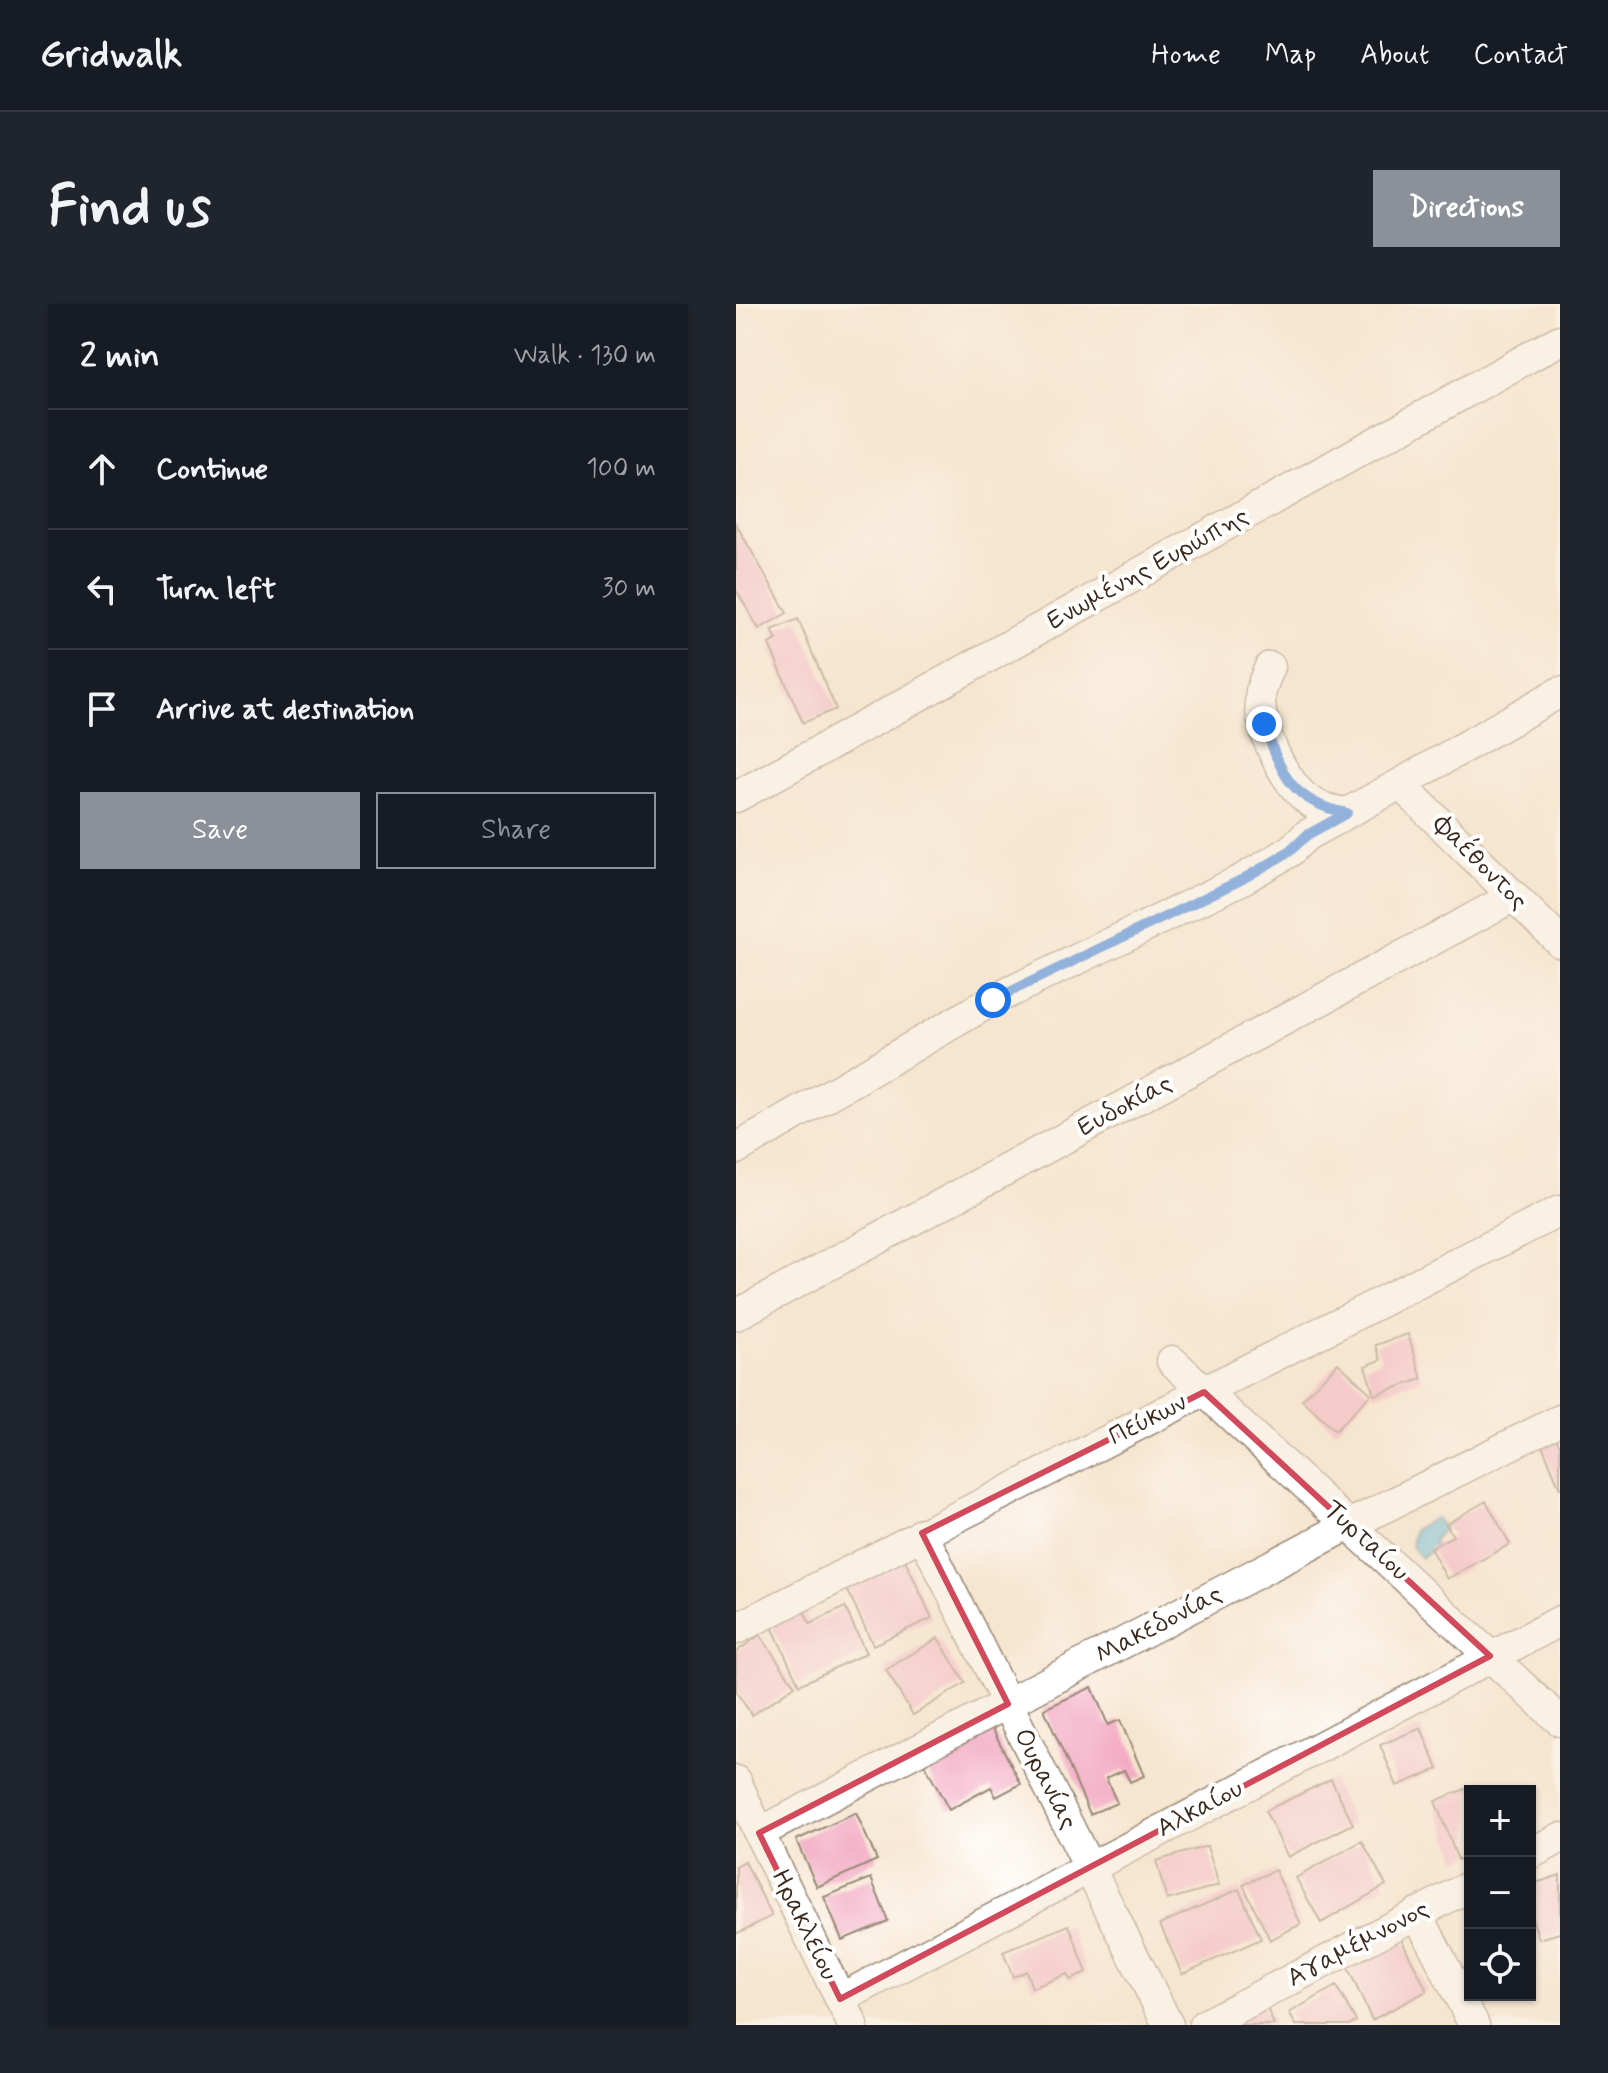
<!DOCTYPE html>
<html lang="en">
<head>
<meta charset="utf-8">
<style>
	:root { --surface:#171b24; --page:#20242c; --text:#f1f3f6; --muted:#9ea1a6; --line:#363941; --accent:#8c9099 }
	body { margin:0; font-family:Mynerve,sans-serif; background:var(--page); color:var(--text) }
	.controls { position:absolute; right:24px; bottom:24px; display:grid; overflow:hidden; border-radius:0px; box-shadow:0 2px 6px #0004 }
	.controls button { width:72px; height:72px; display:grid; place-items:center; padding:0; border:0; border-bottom:2px solid var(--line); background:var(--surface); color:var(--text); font:40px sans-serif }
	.stop { position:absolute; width:24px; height:24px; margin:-18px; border:6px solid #1a73e8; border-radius:50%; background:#fff }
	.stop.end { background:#1a73e8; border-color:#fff; box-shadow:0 2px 8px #0008 }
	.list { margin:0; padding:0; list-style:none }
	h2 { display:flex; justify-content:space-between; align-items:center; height:104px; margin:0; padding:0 32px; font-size:34px }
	h2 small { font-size:26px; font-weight:400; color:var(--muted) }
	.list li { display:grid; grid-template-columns:52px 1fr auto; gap:24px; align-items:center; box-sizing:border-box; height:120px; padding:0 32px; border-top:2px solid var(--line) }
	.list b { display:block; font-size:30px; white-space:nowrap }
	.list em { font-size:26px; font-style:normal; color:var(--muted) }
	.actions { display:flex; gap:16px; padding:24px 32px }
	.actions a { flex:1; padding:18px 0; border:2px solid var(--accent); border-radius:0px; text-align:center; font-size:28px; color:var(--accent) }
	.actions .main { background:var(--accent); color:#fff }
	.icon { flex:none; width:44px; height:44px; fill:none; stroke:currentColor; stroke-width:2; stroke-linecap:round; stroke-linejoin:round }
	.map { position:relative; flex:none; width:824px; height:1721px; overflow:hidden; border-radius:0px }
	header { display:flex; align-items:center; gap:48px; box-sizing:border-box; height:112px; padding:0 40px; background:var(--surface); border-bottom:2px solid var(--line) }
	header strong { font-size:38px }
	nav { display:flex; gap:44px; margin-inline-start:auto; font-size:28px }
	.intro { display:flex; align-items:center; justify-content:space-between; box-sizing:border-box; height:192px; padding:0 48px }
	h1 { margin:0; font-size:56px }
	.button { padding:20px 36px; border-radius:0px; background:var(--accent); color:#fff; font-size:28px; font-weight:700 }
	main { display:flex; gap:48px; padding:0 48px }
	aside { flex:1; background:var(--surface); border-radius:0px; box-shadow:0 2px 6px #0004 }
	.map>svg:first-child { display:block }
</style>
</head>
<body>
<header>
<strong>Gridwalk</strong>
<nav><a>Home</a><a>Map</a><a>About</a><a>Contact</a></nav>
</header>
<div class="intro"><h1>Find us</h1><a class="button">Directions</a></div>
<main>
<aside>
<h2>2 min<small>Walk · 130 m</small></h2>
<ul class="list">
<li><svg class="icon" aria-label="ahead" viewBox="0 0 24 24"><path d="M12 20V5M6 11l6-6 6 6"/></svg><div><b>Continue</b></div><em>100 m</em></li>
<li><svg class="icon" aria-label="left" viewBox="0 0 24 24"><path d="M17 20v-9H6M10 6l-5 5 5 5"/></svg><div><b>Turn left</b></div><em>30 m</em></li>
<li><svg class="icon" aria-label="arrive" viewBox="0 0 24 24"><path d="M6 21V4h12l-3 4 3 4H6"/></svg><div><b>Arrive at destination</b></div></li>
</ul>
<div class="actions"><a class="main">Save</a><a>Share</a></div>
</aside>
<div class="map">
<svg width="824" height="1721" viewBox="0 0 824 1721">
	<rect width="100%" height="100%" fill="#fff"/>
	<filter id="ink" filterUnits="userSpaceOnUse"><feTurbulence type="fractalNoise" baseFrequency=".0125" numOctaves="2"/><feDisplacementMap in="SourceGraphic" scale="16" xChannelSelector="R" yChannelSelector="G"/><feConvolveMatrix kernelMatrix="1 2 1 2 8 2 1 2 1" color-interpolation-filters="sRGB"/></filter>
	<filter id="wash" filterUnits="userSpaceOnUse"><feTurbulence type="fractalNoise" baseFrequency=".006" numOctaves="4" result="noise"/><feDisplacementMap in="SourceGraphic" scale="32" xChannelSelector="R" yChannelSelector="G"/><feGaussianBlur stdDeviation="1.8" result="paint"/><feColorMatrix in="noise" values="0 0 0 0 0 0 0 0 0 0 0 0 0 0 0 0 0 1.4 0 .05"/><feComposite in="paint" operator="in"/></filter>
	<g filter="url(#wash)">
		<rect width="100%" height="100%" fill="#f6e5cf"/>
		<path fill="#5fb9dd" stroke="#4d727e" stroke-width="2" d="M699 1214 708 1225 698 1235V1244L685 1254 675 1243 678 1226Z"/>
		<g id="blocks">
			<path fill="#f3aac3" d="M0 220 51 309 23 325 0 286Z
				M62 315 100 405 67 419 33 340 41 336 36 326Z
				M672 1030 686 1075 638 1091 629 1062 645 1056 640 1041Z
				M602 1059 635 1090 599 1127 566 1096Z
				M821 1135 824 1143V1185L806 1141Z
				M750 1197 774 1240 711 1275 694 1244 717 1232 710 1220Z
				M169 1256 196 1314 137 1341 110 1283Z
				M64 1299 74 1320 109 1303 130 1349 63 1381 32 1314Z
				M24 1331 59 1382 16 1411 0 1388V1348Z
				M202 1334 229 1379 177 1411 150 1366Z
				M356 1383 372 1421 384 1416 408 1472 394 1478 388 1466 370 1474 381 1499 354 1510 308 1405Z
				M253 1418 285 1480 260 1493 255 1483 213 1506 185 1454Z
				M685 1424 702 1465 661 1482 644 1441Z
				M595 1475 617 1520 552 1553 529 1507Z
				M739 1481 741 1487H734V1551L722 1556 699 1497Z
				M120 1509 141 1556 81 1583 60 1536Z
				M626 1537 650 1581 585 1619 560 1574Z
				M471 1542 483 1581 431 1596 420 1557Z
				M9 1558 36 1612 0 1630V1563Z
				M539 1566 565 1620 534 1636 507 1581Z
				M824 1571V1629L803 1635 796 1614 794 1615V1581Z
				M135 1574 152 1617 106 1636 88 1593Z
				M503 1585 525 1635 446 1670 424 1620Z
				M333 1621 351 1669 334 1676 331 1670 296 1684 290 1667 277 1673 267 1648Z
				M665 1634 691 1687 636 1716 611 1662Z
				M600 1682 620 1717 613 1721H560L553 1709Z
				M530 1701 538 1721H481Z"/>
		</g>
	</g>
	<g filter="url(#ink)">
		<use href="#blocks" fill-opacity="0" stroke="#988876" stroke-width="2"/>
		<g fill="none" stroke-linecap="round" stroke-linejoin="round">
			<defs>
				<path id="street" d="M534 363C530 371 527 379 525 387 519 419 548 481 575 498 586 505 598 507 611 509
					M664 480 824 638
					M0 493 824 36
					M0 845 257 696 505 576 553 548 571 531 664 480 824 388
					M0 1011 778 592
					M436 1057 824 1417
					M186 1229 432 1721
					M0 1325 824 907
					M0 1477 23 1529 117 1721
					M23 1529 613 1221 824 1116
					M794 1550 824 1534
					M681 1609 738 1721
					M104 1695 824 1317
					M468 1721 734 1582"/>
			</defs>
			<use href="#street" stroke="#988876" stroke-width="33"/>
			<use href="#street" stroke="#fff" stroke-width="30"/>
		</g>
	</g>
	<g fill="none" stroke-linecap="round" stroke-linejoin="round" filter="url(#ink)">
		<path stroke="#1a73e8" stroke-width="10" d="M257 696 505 576 553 548 571 531 611 509C555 499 545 469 528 420"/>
	</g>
	<path d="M0 0H824V1721H0ZM468 1088 754 1352 104 1695 23 1529 272 1400 186 1229Z" fill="#f6e5cf" fill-opacity=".55" fill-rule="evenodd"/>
	<path fill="none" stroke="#d1495b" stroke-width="6" stroke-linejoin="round" d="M468 1088 754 1352 104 1695 23 1529 272 1400 186 1229Z"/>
	<g text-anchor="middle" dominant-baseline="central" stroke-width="8" stroke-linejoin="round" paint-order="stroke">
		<g font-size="26" fill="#3b2a1e" stroke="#fff">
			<text transform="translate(412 265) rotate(-29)">Ενωμένης Ευρώπης</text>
			<text transform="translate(744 559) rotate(45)">Φαέθοντος</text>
			<text transform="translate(389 802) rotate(-28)">Ευδοκίας</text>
			<text transform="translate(412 1116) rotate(-27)">Πεύκων</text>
			<text transform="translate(630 1237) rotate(43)">Τυρταίου</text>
			<text transform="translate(423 1321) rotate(-28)">Μακεδονίας</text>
			<text transform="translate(309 1475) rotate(63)">Ουρανίας</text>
			<text transform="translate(464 1505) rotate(-28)">Αλκαίου</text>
			<text transform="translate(68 1621) rotate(64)">Ηρακλείου</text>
			<text transform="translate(622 1640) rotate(-28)">Αγαμέμνονος</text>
		</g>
	</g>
</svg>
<div class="controls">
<button>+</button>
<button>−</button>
<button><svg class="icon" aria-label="locate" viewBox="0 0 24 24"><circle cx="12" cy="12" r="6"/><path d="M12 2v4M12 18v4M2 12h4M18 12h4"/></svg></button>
</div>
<div class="stop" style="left:257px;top:696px"></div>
<div class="stop end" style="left:528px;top:420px"></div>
</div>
</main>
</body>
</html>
